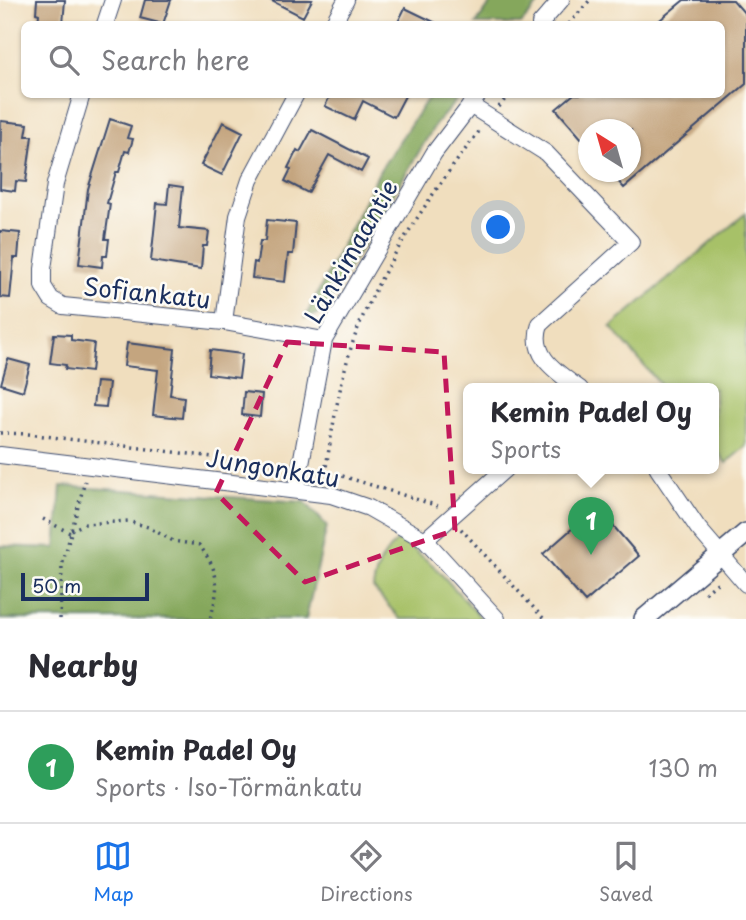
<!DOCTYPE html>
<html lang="en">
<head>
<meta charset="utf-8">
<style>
	:root { --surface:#fff; --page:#f7f7f7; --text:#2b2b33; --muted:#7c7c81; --line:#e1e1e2; --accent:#1a73e8 }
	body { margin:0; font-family:"Playpen Sans",sans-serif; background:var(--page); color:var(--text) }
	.compass { position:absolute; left:578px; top:119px; width:63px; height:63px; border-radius:50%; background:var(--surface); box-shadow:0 2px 5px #0004; rotate:323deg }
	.scale { position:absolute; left:21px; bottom:18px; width:128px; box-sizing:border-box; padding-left:7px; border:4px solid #1b2f5e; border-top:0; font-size:19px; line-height:24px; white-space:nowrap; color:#1b2f5e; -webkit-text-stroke:5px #fdfcf7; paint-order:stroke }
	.you { position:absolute; left:499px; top:228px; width:24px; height:24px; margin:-18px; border:5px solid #fff; border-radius:50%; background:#1a73e8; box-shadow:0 0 0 10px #1a73e833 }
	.badge { display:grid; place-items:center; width:46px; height:46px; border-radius:50%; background:var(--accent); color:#fff; font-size:23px; font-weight:700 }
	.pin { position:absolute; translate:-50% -58px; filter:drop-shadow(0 2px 4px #0008) }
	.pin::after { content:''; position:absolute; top:37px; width:24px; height:21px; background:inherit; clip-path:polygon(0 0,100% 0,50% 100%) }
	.popup { position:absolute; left:463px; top:383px; width:256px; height:91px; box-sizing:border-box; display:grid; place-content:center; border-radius:10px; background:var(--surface); filter:drop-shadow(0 2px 5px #0005); font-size:23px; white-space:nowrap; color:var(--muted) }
	.popup b { font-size:26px; color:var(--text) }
	.popup::after { content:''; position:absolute; left:50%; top:100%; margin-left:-14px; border:14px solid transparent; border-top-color:var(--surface) }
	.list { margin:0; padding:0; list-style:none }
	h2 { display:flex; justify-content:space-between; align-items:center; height:91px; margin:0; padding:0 28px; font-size:30px }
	h2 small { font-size:23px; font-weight:400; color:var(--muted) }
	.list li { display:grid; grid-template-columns:46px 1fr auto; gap:21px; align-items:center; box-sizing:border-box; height:112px; padding:0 28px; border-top:2px solid var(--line) }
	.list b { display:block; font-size:26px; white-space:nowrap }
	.list p { margin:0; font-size:23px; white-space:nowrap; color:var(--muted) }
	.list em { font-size:23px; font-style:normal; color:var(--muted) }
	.icon { flex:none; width:38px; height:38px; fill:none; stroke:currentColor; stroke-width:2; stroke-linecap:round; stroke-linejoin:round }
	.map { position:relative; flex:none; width:746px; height:619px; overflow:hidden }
	.search { position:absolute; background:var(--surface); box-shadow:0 2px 5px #0004; left:21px; right:21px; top:21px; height:77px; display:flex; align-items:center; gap:18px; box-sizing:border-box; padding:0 24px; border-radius:10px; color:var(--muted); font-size:26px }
	.sheet { height:203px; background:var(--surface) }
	nav { display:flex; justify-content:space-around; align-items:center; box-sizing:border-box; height:98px; border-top:2px solid var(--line); background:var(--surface); font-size:19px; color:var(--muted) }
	nav a { display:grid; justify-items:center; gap:4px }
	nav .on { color:var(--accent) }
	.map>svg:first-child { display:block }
</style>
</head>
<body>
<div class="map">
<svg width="746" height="619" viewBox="0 0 746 619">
	<rect width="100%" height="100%" fill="#fdfcf7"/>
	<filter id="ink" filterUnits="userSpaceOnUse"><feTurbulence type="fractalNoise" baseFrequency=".0143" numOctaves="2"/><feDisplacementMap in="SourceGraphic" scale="14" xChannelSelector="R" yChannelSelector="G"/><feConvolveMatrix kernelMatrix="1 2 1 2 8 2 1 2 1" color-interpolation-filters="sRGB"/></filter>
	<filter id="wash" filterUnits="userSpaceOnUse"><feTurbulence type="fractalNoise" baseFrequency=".00686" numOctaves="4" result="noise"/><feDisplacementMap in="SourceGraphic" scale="28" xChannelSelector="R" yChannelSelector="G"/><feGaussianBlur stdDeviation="1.57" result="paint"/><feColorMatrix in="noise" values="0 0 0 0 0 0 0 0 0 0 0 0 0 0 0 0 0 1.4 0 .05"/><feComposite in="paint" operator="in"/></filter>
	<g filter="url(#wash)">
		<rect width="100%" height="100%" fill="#f0debe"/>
		<path fill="#a7c168" stroke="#617863" stroke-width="2" d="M746 213V446L726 463 714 447V389H664L611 327Z
			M400 539 434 566 482 619H400L373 588C376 568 383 551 400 539Z"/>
		<path fill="#85a75c" stroke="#506b5d" stroke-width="2" d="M493 0H542L521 24H476Z
			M430 95H461L435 125 326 307 318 314 305 318 380 170Z
			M61 486 305 502 327 526 306 619H0V546L56 548Z"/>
		<g id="blocks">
			<path fill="#c4a57f" d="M37 0H65L63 24H38L39 14 36 13Z
				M145 0H171L163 24 140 18Z
				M270 0H312L303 17Z
				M684 0H733L746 15V84L624 188 610 172H631V130H589V147L556 109 574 94H722V24H655Z
				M405 8 438 24H397Z
				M331 94H406L394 117 363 101 354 120 325 106Z
				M110 119 131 126 127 138 133 139 129 152 125 151 119 172H116L107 203 110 204 105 239H109L107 256H103L102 267 79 264 88 189Z
				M1 121 28 124 26 136H32L26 182 16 181 15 191 0 189Z
				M223 122 243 132 222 175 201 165Z
				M312 130 368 159 361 172 329 155 308 193 285 181 291 169 288 168 297 150 300 152Z
				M169 185 183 187 179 228 209 231 207 246H203L201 269 151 261 157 203 167 204Z
				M267 220 296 223 293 254H288L285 282 252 278 254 262 257 263 260 241H265Z
				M0 231 20 233 18 258H14L10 298 0 297Z
				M54 334 71 335V340L94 343 91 372 65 369 66 365 50 363Z
				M127 343 175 349 170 395 184 397 182 418 153 415 158 370 124 366Z
				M210 350 242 354 239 378 208 374Z
				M8 359 30 365 23 391 1 384Z
				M96 382 109 383 106 407 93 406Z
				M244 392 262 394 260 417 242 415Z
				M597 507 639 556 585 602 543 554Z"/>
		</g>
	</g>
	<g filter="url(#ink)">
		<use href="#blocks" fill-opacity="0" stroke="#3b496c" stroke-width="2"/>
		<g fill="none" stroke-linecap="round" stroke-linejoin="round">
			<defs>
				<path id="minor" d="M105 24 113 0
					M333 24 346 0
					M540 24 561 0
					M82 94 55 184 43 269V286L51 299 63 306 224 322 324 340
					M470 105 546 153 631 242 540 324C529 356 557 372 580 389
					M224 322 238 216 250 180 296 94
					M0 455 331 495 369 508 425 540 497 619
					M658 469 698 528 746 584
					M296 490 324 340 434 153 479 94
					M425 540 505 469"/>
				<path id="tertiary" d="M644 619 746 533"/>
			</defs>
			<use href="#minor" stroke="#3b496c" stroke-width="18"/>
			<use href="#tertiary" stroke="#3b496c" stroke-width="22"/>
			<path stroke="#3b496c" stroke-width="3.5" stroke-dasharray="2 5" stroke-linecap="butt" d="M569 24 590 0
				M499 107 509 94
				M0 433 28 434 286 466
				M315 471 336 474 438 506
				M325 473C332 432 338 391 350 351 372 279 434 189 481 129
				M43 519 70 533
				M461 529 544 619
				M71 530 85 524 128 521 148 527 173 541 199 545C220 572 220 587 210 619
				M705 593 721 580
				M60 619 62 566 85 481"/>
			<use href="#minor" stroke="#fff" stroke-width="16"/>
			<use href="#tertiary" stroke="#fff" stroke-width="19"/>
		</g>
	</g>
	<path fill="none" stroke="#c2185b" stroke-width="5" stroke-dasharray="14 9" stroke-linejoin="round" d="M287 342 444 352 455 530 305 582 216 493Z"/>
	<g text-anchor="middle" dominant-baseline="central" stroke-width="5" stroke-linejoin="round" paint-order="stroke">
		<g font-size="24" fill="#1b2f5e" stroke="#fdfcf7">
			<text transform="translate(350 251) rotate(-60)">Länkimaantie</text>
			<text transform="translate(147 292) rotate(6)">Sofiankatu</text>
			<text transform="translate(273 467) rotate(9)">Jungonkatu</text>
		</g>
	</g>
</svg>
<svg class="compass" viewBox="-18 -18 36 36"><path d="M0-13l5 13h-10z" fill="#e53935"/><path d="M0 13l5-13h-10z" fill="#7c7c81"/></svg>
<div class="scale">50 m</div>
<div class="you"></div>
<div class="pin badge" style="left:591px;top:555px;background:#2e9e5b">1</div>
<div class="popup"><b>Kemin Padel Oy</b>Sports</div>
<div class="search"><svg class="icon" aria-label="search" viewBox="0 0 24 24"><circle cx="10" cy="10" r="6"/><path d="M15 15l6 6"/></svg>Search here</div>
</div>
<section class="sheet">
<h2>Nearby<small></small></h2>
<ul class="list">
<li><span class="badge" style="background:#2e9e5b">1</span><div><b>Kemin Padel Oy</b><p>Sports · Iso-Törmänkatu</p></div><em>130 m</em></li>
</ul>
</section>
<nav>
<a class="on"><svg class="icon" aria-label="map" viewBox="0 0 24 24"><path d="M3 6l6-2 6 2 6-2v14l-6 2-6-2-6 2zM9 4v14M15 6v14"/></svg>Map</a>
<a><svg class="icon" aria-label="directions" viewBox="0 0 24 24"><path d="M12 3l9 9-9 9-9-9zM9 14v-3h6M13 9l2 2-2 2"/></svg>Directions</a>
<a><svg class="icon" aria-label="saved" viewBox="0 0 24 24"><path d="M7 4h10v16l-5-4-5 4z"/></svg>Saved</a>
</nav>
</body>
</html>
